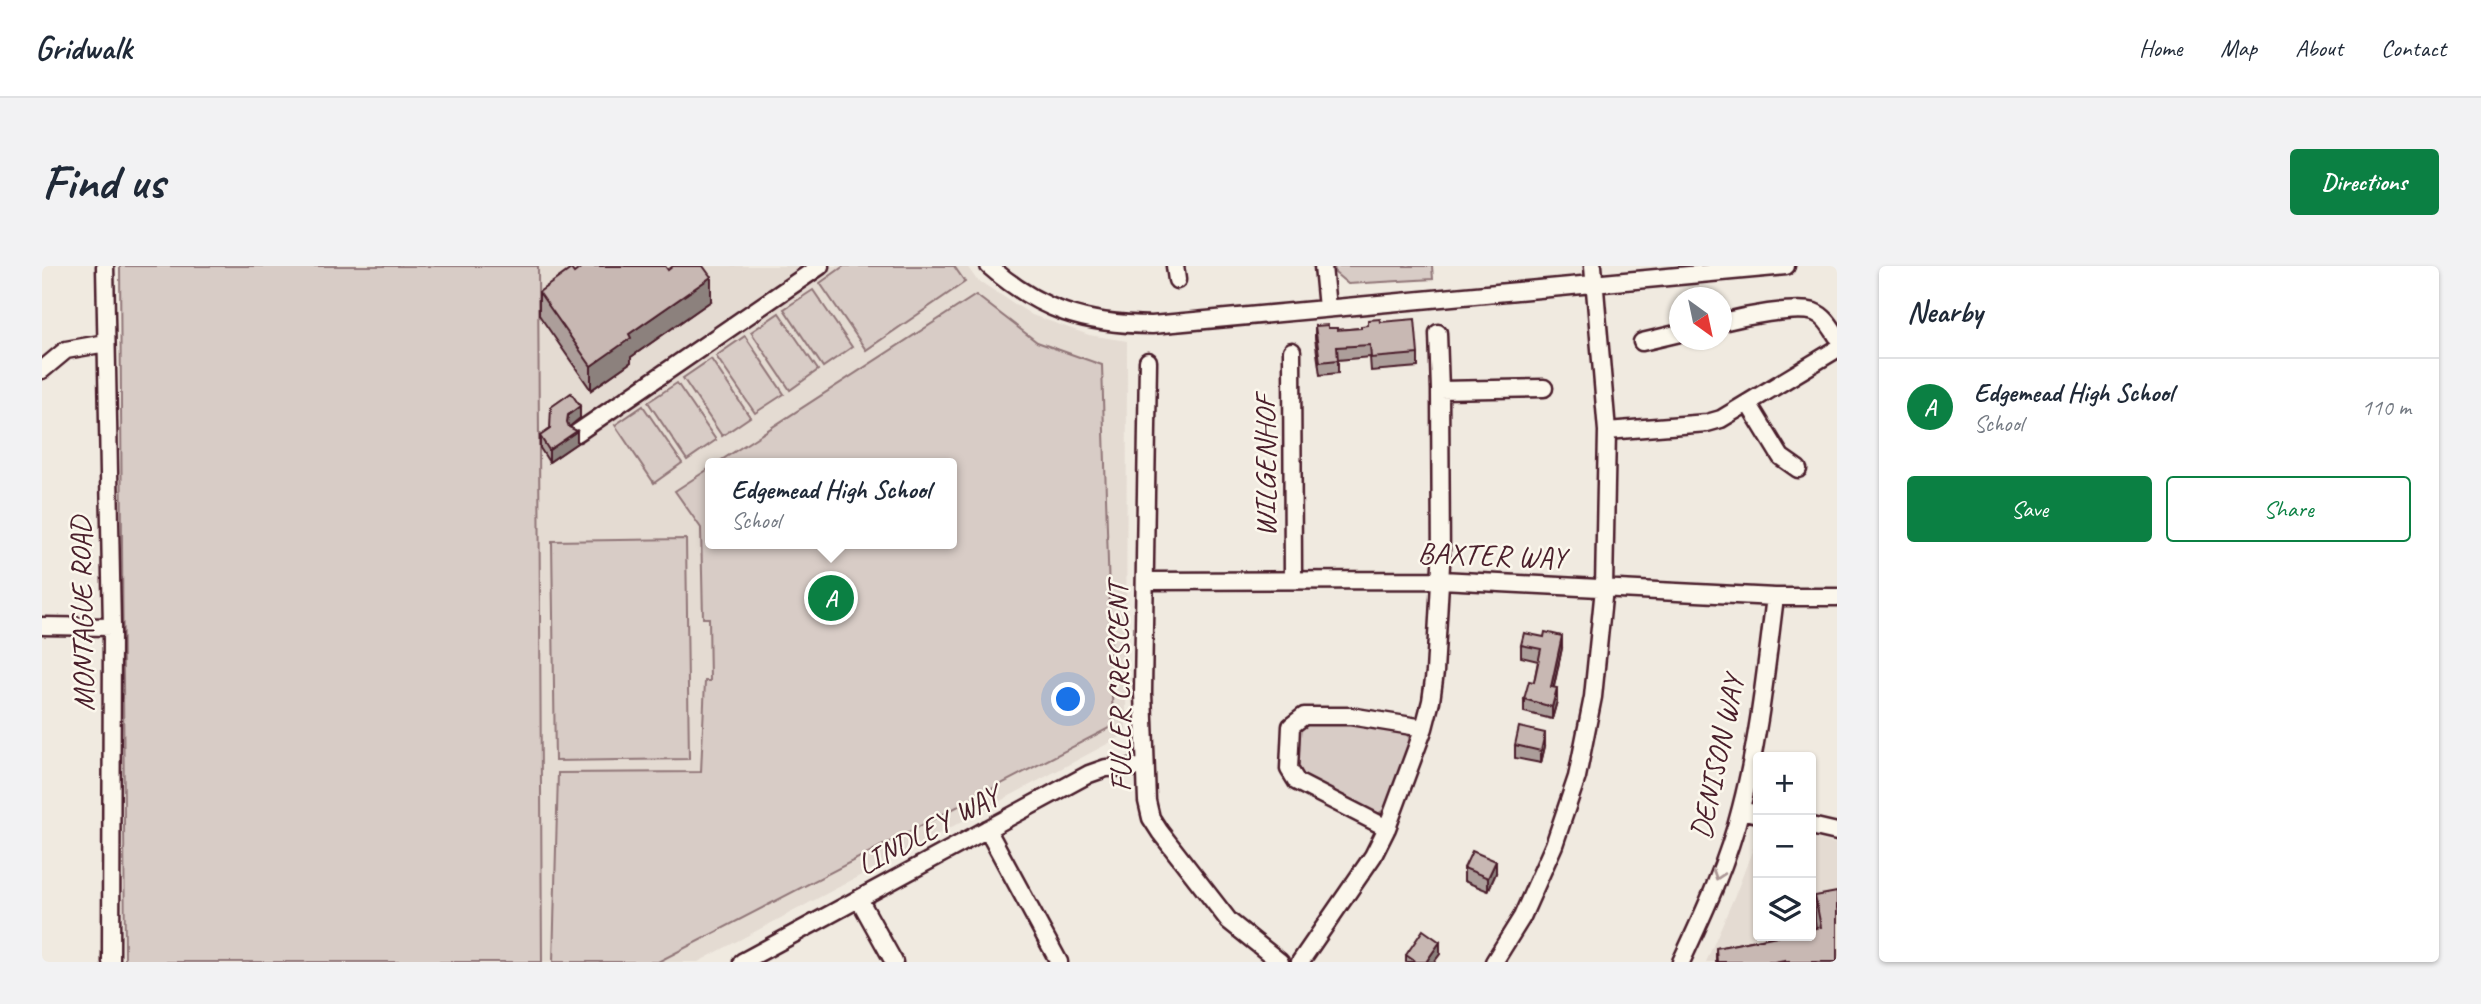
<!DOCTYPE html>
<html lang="en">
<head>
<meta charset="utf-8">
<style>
	:root { --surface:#fff; --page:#f2f2f3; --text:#1f2937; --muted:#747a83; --line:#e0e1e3; --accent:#0b8043 }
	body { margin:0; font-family:Caveat,sans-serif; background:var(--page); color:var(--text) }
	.controls { position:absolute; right:21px; bottom:21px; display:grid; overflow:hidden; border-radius:7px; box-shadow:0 2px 5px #0004 }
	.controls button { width:63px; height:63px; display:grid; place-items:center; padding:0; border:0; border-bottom:2px solid var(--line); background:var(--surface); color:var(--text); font:35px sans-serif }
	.compass { position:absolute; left:1627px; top:21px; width:63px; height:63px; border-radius:50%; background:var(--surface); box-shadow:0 2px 5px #0004; rotate:147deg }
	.you { position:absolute; left:1027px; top:434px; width:24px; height:24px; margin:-18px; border:5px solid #fff; border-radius:50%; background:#1a73e8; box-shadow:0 0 0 10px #1a73e833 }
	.badge { display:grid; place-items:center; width:46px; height:46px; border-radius:50%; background:var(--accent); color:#fff; font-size:23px; font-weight:700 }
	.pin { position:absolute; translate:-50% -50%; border:4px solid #fff; box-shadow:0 2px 7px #0006 }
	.popup { position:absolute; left:663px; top:192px; width:252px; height:91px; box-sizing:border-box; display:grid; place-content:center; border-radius:7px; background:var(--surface); filter:drop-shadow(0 2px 5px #0005); font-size:23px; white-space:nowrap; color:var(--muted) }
	.popup b { font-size:26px; color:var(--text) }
	.popup::after { content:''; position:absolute; left:50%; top:100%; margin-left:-14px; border:14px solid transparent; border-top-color:var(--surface) }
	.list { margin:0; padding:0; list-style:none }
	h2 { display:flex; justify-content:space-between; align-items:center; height:91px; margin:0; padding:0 28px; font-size:30px }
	h2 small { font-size:23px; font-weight:400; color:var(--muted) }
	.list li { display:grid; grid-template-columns:46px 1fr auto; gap:21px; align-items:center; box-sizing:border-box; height:98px; padding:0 28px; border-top:2px solid var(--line) }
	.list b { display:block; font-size:26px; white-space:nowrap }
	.list p { margin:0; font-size:23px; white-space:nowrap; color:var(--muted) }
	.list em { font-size:23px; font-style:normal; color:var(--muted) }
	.actions { display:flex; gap:14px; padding:21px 28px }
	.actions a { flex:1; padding:16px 0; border:2px solid var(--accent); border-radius:7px; text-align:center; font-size:24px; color:var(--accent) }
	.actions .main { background:var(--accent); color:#fff }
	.icon { flex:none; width:38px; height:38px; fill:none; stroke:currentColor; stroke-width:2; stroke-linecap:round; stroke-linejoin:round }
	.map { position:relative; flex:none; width:1795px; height:696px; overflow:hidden; border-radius:7px }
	header { display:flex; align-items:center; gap:42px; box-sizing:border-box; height:98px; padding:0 35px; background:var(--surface); border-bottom:2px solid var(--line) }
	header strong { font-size:33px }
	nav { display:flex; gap:38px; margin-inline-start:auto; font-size:24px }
	.intro { display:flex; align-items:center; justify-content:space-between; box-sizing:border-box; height:168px; padding:0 42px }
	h1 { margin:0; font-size:49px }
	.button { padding:18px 32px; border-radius:7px; background:var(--accent); color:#fff; font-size:24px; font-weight:700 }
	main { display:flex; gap:42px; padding:0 42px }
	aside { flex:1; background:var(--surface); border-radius:7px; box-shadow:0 2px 5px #0004 }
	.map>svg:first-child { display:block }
</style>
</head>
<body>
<header>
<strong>Gridwalk</strong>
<nav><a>Home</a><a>Map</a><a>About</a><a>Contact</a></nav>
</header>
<div class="intro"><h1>Find us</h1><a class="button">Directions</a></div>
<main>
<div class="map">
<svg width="1795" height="696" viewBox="0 0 1795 696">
	<rect width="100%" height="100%" fill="#f0eae0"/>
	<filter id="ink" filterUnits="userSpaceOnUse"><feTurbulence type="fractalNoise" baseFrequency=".0143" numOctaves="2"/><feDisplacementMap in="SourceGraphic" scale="14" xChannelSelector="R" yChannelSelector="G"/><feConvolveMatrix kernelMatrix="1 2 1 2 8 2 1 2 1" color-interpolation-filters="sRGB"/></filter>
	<g filter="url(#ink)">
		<path fill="#e4dbd2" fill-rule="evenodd" d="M492 0H925L934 13 990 49 1047 69 1085 75 1084 468 656 696H499ZM668 197H910V278H668Z
			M1716 569V670H1769V572L1795 578V696H1664L1696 622Z"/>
		<path fill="#d8ccc6" stroke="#917678" stroke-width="2" d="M78 0H496L500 696H83Z
			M802 0H912L923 16 824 84 778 17Z
			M1292 0H1390L1391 13 1306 18 1293 7Z
			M771 24 810 81 781 101 742 43Z
			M934 29 995 76 1060 99 1071 460 616 696H511L516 507 659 506 663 415H668L667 352H661L659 262 633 225 668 202V278H910V197H675Z
			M737 47 776 104 748 124 709 66Z
			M703 70 742 128 713 147 674 90Z
			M669 93 708 151 680 170 641 112Z
			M635 117 674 174 645 194 606 136Z
			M601 140 640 197 612 217 573 159Z
			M644 273 647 493 513 495 510 275Z
			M1307 455 1362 466 1367 471 1369 478 1345 542 1334 549 1263 516 1255 505 1257 462 1266 456Z"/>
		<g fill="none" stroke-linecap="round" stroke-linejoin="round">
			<defs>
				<path id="minor" d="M63 0 70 361 69 696
					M947 0C998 45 1043 58 1110 59L1744 0
					M1133 0 1135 14
					M1281 0 1285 42
					M1680 56C1700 51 1753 40 1772 46 1783 50 1789 61 1795 70
					M1600 76 1638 67
					M1250 85 1251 314
					M1106 95 1101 427 1105 535 1109 552 1118 566 1187 655 1238 696
					M0 104 24 84 64 77
					M1398 124 1502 122
					M1706 137 1739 191 1756 203
					M1565 165 1665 157 1679 153 1795 83
					M535 167 778 0
					M1103 315 1399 314 1733 331H1795
					M0 360 70 361
					M1699 544 1716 548
					M1769 560 1795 566
					M1345 562 1255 516 1247 503 1249 460 1262 450H1308L1382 462
					M945 563 1017 696
					M817 633 852 696
					M700 696 1047 508 1064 502 1103 501
					M1258 696 1331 590 1345 562 1382 462 1389 435 1393 406 1399 299 1398 124 1396 67
					M1452 696 1480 651 1512 579 1535 511 1551 431 1562 322 1565 165 1551 0
					M1639 696C1662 647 1686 595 1699 542 1717 473 1724 402 1733 331"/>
			</defs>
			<use href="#minor" stroke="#4a1f2b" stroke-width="21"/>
			<use href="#minor" stroke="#fbf7ec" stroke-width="16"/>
		</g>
		<path fill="#ac9e9a" stroke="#4a1f2b" stroke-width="2" d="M626 4 669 35 589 91V96L549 124 497 49V26L532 7Z
			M1339 56 1376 88V101L1329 105 1328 91 1296 94V107L1278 109 1273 72V60L1295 64 1319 62Z
			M538 152 527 161 535 177 507 196 498 182V170Z
			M1479 379 1520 382 1512 421 1515 435 1510 453 1482 446V433L1492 416 1496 395 1479 391Z
			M1473 479 1503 480 1499 497 1473 492Z
			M1422 602 1454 607 1446 625 1422 615Z
			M1773 630 1795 696H1674V682L1774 662 1773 654Z
			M1398 688 1392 696H1364V689Z"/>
		<path fill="#8c817d" stroke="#4a1f2b" stroke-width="2" d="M669 11V35L589 91V96L549 124V100L587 68Z
			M538 140V152L526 162 525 156 526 149Z
			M535 165V177L507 196V184Z
			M1520 370V382L1509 433V421Z
			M1515 422V435L1510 453V441Z
			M1503 467V480L1499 497V485Z
			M1454 595V607L1446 625V612Z
			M1398 676V688L1392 696H1384Z"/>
		<path fill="#c8b8b3" stroke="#4a1f2b" stroke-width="2" d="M541 0H623L626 4 631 0H661L669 11 587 68 589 72 549 100 497 26 529 3 532 7Z
			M1338 53 1339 56 1373 53 1376 88 1329 92 1328 79 1295 81 1296 94 1278 96 1273 60 1286 59V62H1295V64L1319 62V60L1326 59V54Z
			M529 127 538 140 526 149 525 156 527 161 535 165 507 184 498 170 508 163 509 141Z
			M1503 366 1520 370 1509 421 1515 422 1510 441 1482 433 1487 415 1492 416 1499 383 1479 379 1482 367 1502 371Z
			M1477 461 1503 467 1499 485 1473 479Z
			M1430 585 1454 595 1446 612 1422 602Z
			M1795 626V696H1743V694L1732 696H1675L1674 682 1735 670H1769V663L1779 661 1773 630Z
			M1381 664 1398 676 1384 696H1374L1364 689Z"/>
		<defs><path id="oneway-chevron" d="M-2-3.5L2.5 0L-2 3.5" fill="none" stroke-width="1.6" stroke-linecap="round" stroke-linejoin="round" transform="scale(1.75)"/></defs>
		<use stroke="#ab9695" href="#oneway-chevron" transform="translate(1676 609) rotate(109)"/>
	</g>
	<g text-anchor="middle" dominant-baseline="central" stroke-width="5" stroke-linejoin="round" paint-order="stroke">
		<g font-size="30" fill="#4a1f2b" stroke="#fbf7ec">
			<text transform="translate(1223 200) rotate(-90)">WILGENHOF</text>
			<text transform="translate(1450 289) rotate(2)">BAXTER WAY</text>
			<text transform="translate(40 348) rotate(-91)">MONTAGUE ROAD</text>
			<text transform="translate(1077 421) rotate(-91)">FULLER CRESCENT</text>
			<text transform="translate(1675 491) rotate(-78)">DENISON WAY</text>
			<text transform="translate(886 564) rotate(-28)">LINDLEY WAY</text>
		</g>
	</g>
</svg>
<div class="controls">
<button>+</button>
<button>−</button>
<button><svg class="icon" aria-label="layers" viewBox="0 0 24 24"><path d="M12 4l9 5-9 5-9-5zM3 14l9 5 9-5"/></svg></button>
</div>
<svg class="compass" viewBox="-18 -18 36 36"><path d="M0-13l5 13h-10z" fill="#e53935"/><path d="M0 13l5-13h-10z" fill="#747a83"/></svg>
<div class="you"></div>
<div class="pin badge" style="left:789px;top:332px">A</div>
<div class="popup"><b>Edgemead High School</b>School</div>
</div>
<aside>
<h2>Nearby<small></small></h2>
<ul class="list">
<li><span class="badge">A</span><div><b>Edgemead High School</b><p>School</p></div><em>110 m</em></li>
</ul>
<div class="actions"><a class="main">Save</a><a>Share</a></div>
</aside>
</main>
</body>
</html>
